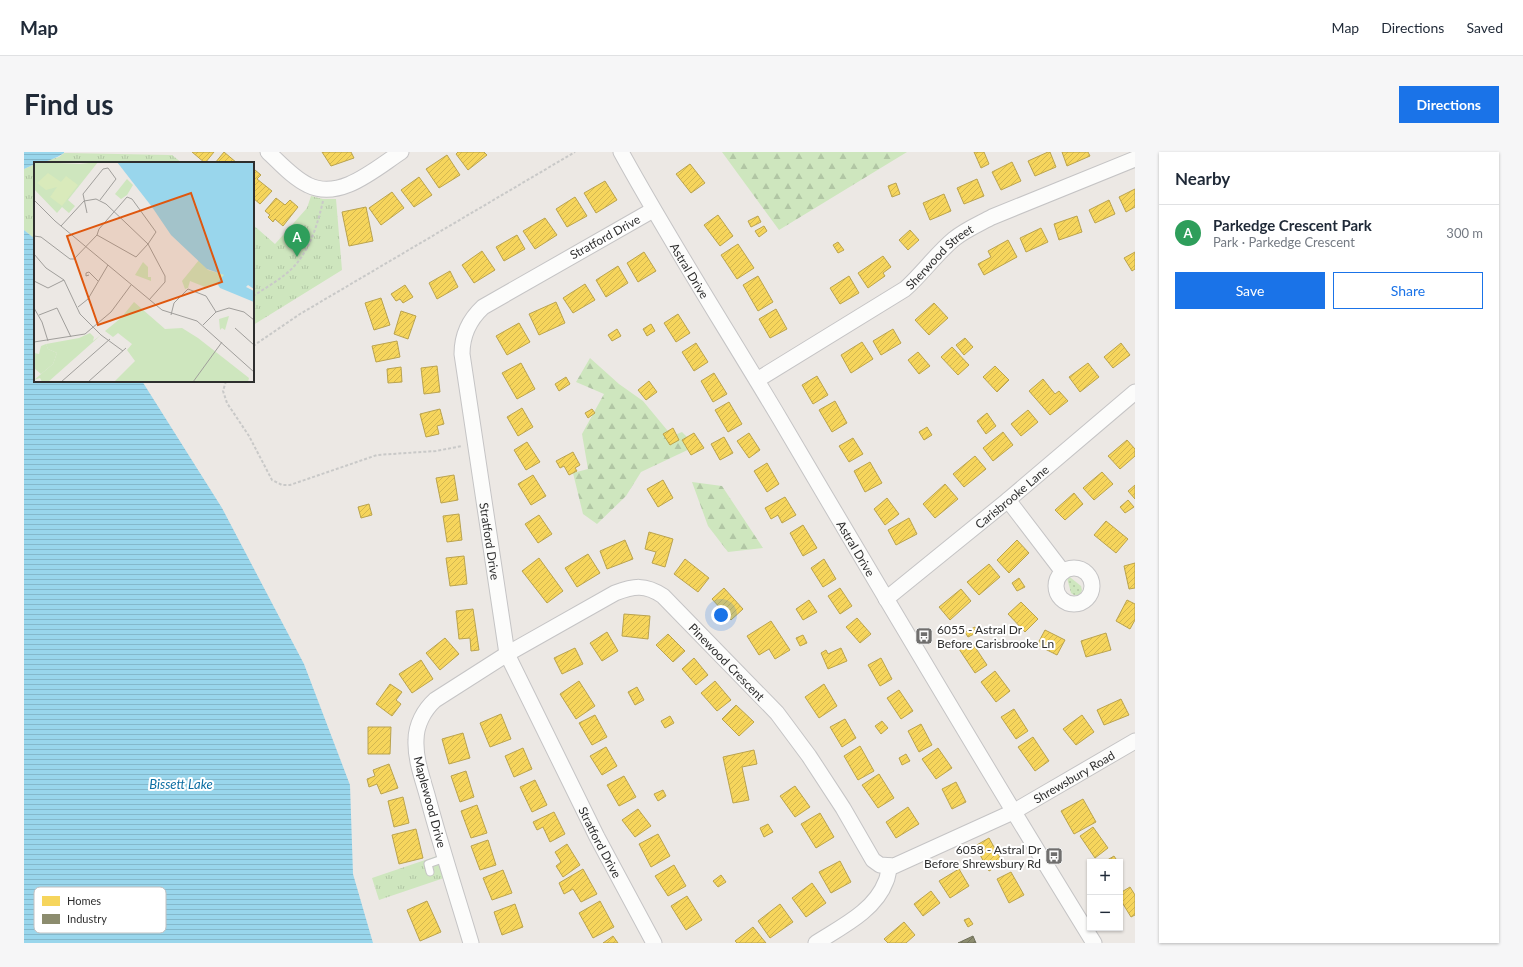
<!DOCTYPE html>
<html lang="en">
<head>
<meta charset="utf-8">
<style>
	:root { --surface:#fff; --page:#f6f6f7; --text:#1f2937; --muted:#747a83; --line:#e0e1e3; --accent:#1a73e8 }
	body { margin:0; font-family:Lato,sans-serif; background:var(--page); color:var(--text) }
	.controls { position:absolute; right:12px; bottom:12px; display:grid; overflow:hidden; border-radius:0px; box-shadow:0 1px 3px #0004 }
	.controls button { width:36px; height:36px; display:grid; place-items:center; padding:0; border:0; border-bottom:1px solid var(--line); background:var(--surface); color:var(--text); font:20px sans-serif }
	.you { position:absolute; left:697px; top:463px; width:14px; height:14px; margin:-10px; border:3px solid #fff; border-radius:50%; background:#1a73e8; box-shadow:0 0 0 6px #1a73e833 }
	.badge { display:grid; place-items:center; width:26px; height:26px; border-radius:50%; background:var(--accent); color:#fff; font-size:13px; font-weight:700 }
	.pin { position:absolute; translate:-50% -33px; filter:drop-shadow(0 1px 2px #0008) }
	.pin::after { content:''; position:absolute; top:21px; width:14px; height:12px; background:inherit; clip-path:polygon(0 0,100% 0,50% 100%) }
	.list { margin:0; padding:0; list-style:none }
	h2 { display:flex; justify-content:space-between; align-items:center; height:52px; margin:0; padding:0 16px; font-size:17px }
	h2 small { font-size:13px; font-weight:400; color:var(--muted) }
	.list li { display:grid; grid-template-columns:26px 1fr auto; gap:12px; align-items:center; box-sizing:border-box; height:56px; padding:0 16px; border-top:1px solid var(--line) }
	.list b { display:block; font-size:15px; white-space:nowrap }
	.list p { margin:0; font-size:13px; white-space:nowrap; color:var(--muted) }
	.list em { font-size:13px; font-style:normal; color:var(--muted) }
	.actions { display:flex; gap:8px; padding:12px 16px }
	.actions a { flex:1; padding:9px 0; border:1px solid var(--accent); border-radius:0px; text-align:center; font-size:14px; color:var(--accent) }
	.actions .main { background:var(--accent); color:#fff }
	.map { position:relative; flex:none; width:1111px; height:791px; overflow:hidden; border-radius:0px }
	header { display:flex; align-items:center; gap:24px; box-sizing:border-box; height:56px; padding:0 20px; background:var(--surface); border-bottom:1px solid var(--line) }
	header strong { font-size:19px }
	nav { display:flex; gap:22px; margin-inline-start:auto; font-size:14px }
	.intro { display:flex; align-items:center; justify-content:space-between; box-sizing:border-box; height:96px; padding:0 24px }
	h1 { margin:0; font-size:28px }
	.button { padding:10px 18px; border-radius:0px; background:var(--accent); color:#fff; font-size:14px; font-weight:700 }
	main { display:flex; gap:24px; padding:0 24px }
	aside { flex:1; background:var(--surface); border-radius:0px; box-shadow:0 1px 3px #0004 }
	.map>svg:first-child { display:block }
</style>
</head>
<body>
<header>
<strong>Map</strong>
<nav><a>Map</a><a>Directions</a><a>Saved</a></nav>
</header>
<div class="intro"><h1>Find us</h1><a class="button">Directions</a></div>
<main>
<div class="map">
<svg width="1111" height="791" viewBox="0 0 1111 791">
	<defs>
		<pattern id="grass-dots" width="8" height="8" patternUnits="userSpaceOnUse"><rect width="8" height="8" fill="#cee6be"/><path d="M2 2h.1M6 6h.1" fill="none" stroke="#b1c6a4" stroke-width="1.8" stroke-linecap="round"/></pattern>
		<pattern id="forest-firs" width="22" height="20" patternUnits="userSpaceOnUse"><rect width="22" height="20" fill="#cee6be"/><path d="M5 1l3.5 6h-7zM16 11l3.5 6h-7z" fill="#b1c6a4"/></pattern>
		<pattern id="park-tufts" width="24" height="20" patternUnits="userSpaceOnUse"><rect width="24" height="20" fill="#cee6be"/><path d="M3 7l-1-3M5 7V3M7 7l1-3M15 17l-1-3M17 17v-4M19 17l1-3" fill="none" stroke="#b1c6a4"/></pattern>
		<pattern id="water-rules" width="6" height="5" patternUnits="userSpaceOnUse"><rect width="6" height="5" fill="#99d6ec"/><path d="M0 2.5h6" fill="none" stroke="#84b8cb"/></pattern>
		<pattern id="homes-hatch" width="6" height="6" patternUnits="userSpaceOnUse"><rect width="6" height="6" fill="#f6d55c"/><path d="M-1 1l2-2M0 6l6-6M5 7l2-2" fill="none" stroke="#d3b750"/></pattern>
		<pattern id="industry-hatch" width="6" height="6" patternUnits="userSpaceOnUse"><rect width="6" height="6" fill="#8c8c6e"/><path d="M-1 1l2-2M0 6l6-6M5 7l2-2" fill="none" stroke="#73735b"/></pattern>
	</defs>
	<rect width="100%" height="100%" fill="#ece8e4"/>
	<path fill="url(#grass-dots)" d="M1042 422 1057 434 1058 438 1056 443H1050L1047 441Z"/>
	<path fill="url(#forest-firs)" d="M698 0H883L755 78Z
		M566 206 595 232 619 249 648 284 658 280 672 294 617 320 602 344 573 372 559 362 549 321 564 317 558 282 580 242 552 230Z
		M668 330 698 334 739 396 704 400 684 374Z"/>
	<path fill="url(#park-tufts)" d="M40 1 148 3 158 11H15L35 5Z
		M11 12V87L0 78V17Z
		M287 44 299 47H312L318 118 229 173V73L251 92 283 56Z
		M413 704 420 726 355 748 348 726Z"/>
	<path fill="url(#water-rules)" d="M0 0H40V1C33 6 20 11 11 11V12L0 17Z
		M0 78 11 87V229H118L198 356 280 512 326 633 329 722 349 791H0Z"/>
	<path fill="url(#homes-hatch)" stroke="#baa34e" d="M168 0H190L181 11Z
		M200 0 213 11H191Z
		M298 0H327L330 6 307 14Z
		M434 0H460L463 3 444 18 432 2Z
		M950 0H960L965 12 957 16Z
		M1024 0H1026L1032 15 1011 24 1004 9Z
		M1038 0H1064L1066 4 1043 14Z
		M423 3 436 23 415 36 402 17Z
		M988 10 997 29 977 38 968 20Z
		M666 12 681 31 667 41 652 22Z
		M231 18 237 23 233 27 248 39 236 52 229 46V20Z
		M395 25 408 43 390 55 377 38Z
		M953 27 960 44 940 52 933 36Z
		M581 29 593 48 572 61 560 41Z
		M872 31 876 42 868 45 864 34Z
		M1111 37V55L1102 60 1095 45Z
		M368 40 380 56 357 73 345 56Z
		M920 42 927 59 906 68 899 51Z
		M551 45 563 64 543 75 532 57Z
		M252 46 261 53 266 48 274 55 259 74 251 67 249 70 244 65 246 63 241 59Z
		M1085 48 1091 62 1071 71 1065 58Z
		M342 55 349 89 325 94 318 60Z
		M694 63 709 84 696 94 680 73Z
		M734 64 737 70 727 75 724 69Z
		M1053 64 1058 80 1035 88 1030 72Z
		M521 66 533 83 511 97 499 79Z
		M740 74 743 79 735 85 731 79Z
		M1017 76 1024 90 1002 100 996 86Z
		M886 78 895 88 884 98 875 88Z
		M493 83 501 97 480 109 472 95Z
		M984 88 993 105 960 123 954 112 967 105 964 99Z
		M814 90 820 98 814 101 809 93Z
		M714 92 730 116 713 127 697 103Z
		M458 99 471 118 450 131 438 113Z
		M620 100 632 119 614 130 603 111Z
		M1111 100V117L1108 119 1100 106Z
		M859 104 867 115 859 121 861 124 844 136 834 121Z
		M594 114 604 131 582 145 572 128Z
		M426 119 434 135 413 147 405 131Z
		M734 124 749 150 734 159 719 133Z
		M825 124 835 141 816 152 806 136Z
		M561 132 571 148 549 161 539 146Z
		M381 133 389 145 379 151 376 147 372 149 367 142Z
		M357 146 366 173 350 178 341 151Z
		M532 150 541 171 515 183 505 162Z
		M910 151 924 166 905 183 891 168Z
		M752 157 763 177 746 186 735 167Z
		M377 159 392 164 384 187 370 182Z
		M654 162 666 181 652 190 640 171Z
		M495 171 506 190 483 203 472 184Z
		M627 172 631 179 623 184 619 177Z
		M593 177 597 184 588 189 584 183Z
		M869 177 877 191 857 203 849 189Z
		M941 186 949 195 940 203 932 193Z
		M373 189 376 205 352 210 348 194Z
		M838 190 849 207 827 221 817 203Z
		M672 191 684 210 670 219 658 200Z
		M1097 191 1106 203 1089 216 1080 205Z
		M928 195 945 213 934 223 917 205Z
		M894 200 906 214 895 222 884 208Z
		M497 211 511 237 493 247 478 221Z
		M1064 211 1075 225 1056 240 1045 225Z
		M413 214 416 240 400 242 397 216Z
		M971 214 985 228 973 240 959 225Z
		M377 215 378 230 364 231 363 217Z
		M690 221 703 242 689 250 677 229Z
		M793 224 804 243 789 252 778 233Z
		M542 225 546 232 535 239 531 232Z
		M1019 227 1031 242 1035 239 1044 249 1026 263 1005 239Z
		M625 229 633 240 622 248 614 238Z
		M811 249 823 271 808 280 795 258Z
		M705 250 718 272 704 280 691 258Z
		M498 256 509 275 494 284 483 265Z
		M416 257 420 272 413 274 415 282 402 285 396 262Z
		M568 257 571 261 564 266 561 261Z
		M1004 258 1014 270 997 284 987 272Z
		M963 261 972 274 962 282 953 269Z
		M903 275 908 283 900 288 895 280Z
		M649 276 655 288 646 293 639 282Z
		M979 280 989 293 969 309 959 296Z
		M670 281 680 296 667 303 658 288Z
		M725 281 736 298 725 306 713 289Z
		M700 285 709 301 696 308 687 292Z
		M829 286 839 302 825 310 815 294Z
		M1103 288 1111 297V304L1096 317 1084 304Z
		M503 290 516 310 502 318 490 298Z
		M549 300 556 313 551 316 553 319 545 323 540 314 536 316 532 309Z
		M951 304 962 317 940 335 929 322Z
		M846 310 858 331 841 340 830 319Z
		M743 311 755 332 743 340 730 319Z
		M1078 320 1089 332 1070 348 1059 336Z
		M430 323 434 348 417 351 412 326Z
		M509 323 522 344 507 353 494 332Z
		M639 328 649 346 634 355 623 337Z
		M921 332 934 347 911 366 899 352Z
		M1111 333V347L1104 339Z
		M1050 341 1059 352 1041 368 1031 358Z
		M761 345 772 363 758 371 754 363 747 367 741 356Z
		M863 346 875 362 861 373 850 357Z
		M1104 348 1110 355 1101 361 1096 355Z
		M345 352 348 363 337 366 334 355Z
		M435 362 438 388 423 390 419 364Z
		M515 363 528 382 514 391 501 372Z
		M885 366 893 382 872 393 864 378Z
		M1082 369 1104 387 1092 401 1070 383Z
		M779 373 793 396 779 404 766 381Z
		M625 380 649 387 641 415 628 411 632 400 621 397Z
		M601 388 609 407 583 417 576 399Z
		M993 388 1005 401 985 421 973 408Z
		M564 402 576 421 553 435 541 416Z
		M440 404 443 432 426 434 422 406Z
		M515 406 539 439 523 451 498 419Z
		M661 407 685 426 674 440 650 422Z
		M800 407 812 427 799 435 787 416Z
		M1111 411V436L1105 437 1100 414Z
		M965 412 976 425 955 443 943 430Z
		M995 426 1001 435 993 439 988 431Z
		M700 436 719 457 707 468 688 447Z
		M816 436 828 454 816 462 804 444Z
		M937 437 947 449 926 468 915 455Z
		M785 448 793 460 779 468 772 457Z
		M1103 448 1111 452V468L1106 477 1092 469Z
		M997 450 1014 467 1001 480 984 462Z
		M449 457 455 498 447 499 446 486 435 487 432 459Z
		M600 462 626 464 624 487 598 484Z
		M833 466 847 482 836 491 822 475Z
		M747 469 766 498 751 507 745 497 735 503 723 484Z
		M951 475 954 480 944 485 941 480Z
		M1021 478 1041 488 1033 503 1013 493Z
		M583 480 594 499 578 509 566 491Z
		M1082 481 1087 498 1062 505 1057 489Z
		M644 482 661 499 649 510 632 493Z
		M779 483 783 491 776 494 772 486Z
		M421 486 435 502 416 518 402 501Z
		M947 489 963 513 951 521 935 497Z
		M551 496 559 512 538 522 530 506Z
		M817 496 823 509 804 517 797 501 802 498 804 502Z
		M670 506 684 523 672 533 658 517Z
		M857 506 868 527 856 534 844 513Z
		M397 508 409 527 388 541 375 522Z
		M971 519 986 539 972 550 957 530Z
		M555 529 571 554 552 567 536 542Z
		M691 529 707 548 693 559 677 541Z
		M366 532 378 540 372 548 377 552 368 564 352 552Z
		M800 532 813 554 795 566 781 545Z
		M613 535 620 548 611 553 604 540Z
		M875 538 889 559 877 567 863 546Z
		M1097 547 1105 563 1080 573 1073 558Z
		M712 553 730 570 715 584 698 567Z
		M990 557 1004 579 992 587 977 565Z
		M477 562 487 587 466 595 456 571Z
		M571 563 583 585 568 593 555 571Z
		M1058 563 1070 580 1052 593 1039 577Z
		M646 564 650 571 641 576 637 569Z
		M821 567 832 586 818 595 806 575Z
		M858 569 864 576 857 582 851 574Z
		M897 572 908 593 895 600 884 579Z
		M344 575H367L366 602H344Z
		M439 581 446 606 425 612 418 587Z
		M1009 585 1025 609 1011 619 994 595Z
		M836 594 850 619 834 628 820 604Z
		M582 595 593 614 578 623 566 604Z
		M499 596 508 617 490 625 481 604Z
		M914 596 928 616 912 627 898 607Z
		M730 598 733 612 718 615 725 648 709 651 699 605Z
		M882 602 886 609 878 613 875 606Z
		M365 612 374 636 357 642 353 632 345 635 343 627 351 624 349 618Z
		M442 619 450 645 436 650 427 624Z
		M855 622 870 646 854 656 838 633Z
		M600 624 612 645 595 654 583 633Z
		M511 628 523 653 508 660 496 635Z
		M932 630 942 650 928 657 918 637Z
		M771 634 786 655 771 665 756 644Z
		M639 638 642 644 634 649 630 642Z
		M379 645 385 671 370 675 364 649Z
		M1059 647 1072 670 1050 682 1037 659Z
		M453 653 463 681 447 686 437 659Z
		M884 655 895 672 872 686 862 670Z
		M614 657 627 674 611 685 598 668Z
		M530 660 541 682 526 690 519 675 513 678 509 670Z
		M796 661 810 685 792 696 777 672Z
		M744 672 749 680 740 685 736 676Z
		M1069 675 1084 696 1071 706 1056 684Z
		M392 677 399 706 375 712 368 683Z
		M634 682 646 704 627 715 615 692Z
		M965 686 979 711 965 719 951 694Z
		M464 688 472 713 456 718 447 694Z
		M543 692 556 713 539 725 532 714 537 710 531 700Z
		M1090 704 1094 710H1080Z
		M816 709 827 730 807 741 795 720Z
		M650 713 662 734 644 744 631 724Z
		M559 717 573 742 557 750 549 737 540 742 535 731Z
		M935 717 945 734 926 746 915 729Z
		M479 718 488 741 468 748 459 726Z
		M987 720 1000 743 985 751 973 727Z
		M697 723 702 730 694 735 689 729Z
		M788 731 802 751 782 765 768 746Z
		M1106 735 1111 743V763L1107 765 1096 747V741Z
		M907 739 916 751 899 764 890 752Z
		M663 744 678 768 662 778 647 754Z
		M403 749 417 780 396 789 383 758Z
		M576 749 590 775 569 786 555 761Z
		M491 752 499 775 478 783 470 760Z
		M756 752 769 770 746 786 734 769Z
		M945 766 949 772 944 775 940 768Z
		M880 770 891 783 882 791H864L860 787Z
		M729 775 742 791H713L711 789Z
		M589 784 594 791H579Z"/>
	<path fill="url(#industry-hatch)" stroke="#70705b" d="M949 784 952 791H934Z"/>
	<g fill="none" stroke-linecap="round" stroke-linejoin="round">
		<defs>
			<path id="service" d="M406 720 404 712 421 706"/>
			<g id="minor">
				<path d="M244 0C256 11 269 26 284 33 316 49 351 17 377 0"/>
				<path id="s1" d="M597 0C647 91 703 178 756 267 859 442 963 618 1070 791"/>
				<path id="s2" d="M629 58 459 155C445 168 438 183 438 202L483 502 573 685 630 791"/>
				<path id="s3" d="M733 228 881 137C898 122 912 102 930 87 941 78 955 72 968 65L1111 7"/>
				<path d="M984 348 1039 420"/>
				<circle cx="1050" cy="434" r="18"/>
				<path id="s4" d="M862 447 984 348 1111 240"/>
				<path id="s5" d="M447 791C433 744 418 698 405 650 400 630 391 609 392 588 392 573 400 558 411 548L483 502 591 441C610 434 621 432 639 444L753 561 785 604 819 656 849 708 856 713 870 714 989 660 1111 589"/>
				<path d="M792 791C817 775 851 759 862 729 864 725 864 719 866 714"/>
			</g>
		</defs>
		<use href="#service" stroke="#c5c4c5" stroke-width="9"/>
		<use href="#minor" stroke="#c5c4c5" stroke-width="17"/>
		<path stroke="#c9c9c8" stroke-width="2" stroke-dasharray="3 2" stroke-linecap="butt" d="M229 144C240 137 252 130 263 121 284 104 293 75 299 49
			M229 194 276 162 551 0
			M202 229 199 239 203 251 225 284 248 328 258 333H266L353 303 412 299 438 294"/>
		<use href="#service" stroke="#fcfcfb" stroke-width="7"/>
		<use href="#minor" stroke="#fcfcfb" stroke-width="15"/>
	</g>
	<defs>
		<symbol id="bus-square" viewBox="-11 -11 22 22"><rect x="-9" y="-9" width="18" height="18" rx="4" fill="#706f6e" stroke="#fff"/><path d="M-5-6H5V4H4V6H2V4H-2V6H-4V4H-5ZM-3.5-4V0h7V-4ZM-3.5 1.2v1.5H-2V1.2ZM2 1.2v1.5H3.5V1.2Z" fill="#fff"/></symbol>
	</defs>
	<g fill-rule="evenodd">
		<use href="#bus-square" x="890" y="474" width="20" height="20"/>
		<use href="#bus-square" x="1020" y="694" width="20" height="20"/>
	</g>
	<g text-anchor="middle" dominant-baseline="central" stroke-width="4" stroke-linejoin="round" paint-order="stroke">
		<g font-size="12" fill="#2e2e2e" stroke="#fff">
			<text transform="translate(581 85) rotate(-29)">Stratford Drive</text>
			<text stroke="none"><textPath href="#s3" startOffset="221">Sherwood Street</textPath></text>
			<text stroke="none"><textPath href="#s1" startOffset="137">Astral Drive</textPath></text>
			<text stroke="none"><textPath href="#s4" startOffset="162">Carisbrooke Lane</textPath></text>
			<text stroke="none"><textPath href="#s2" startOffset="438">Stratford Drive</textPath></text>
			<text stroke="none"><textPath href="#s1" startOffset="461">Astral Drive</textPath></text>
			<text stroke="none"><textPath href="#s5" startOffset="608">Pinewood Crescent</textPath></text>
			<text stroke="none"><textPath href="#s5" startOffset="1079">Shrewsbury Road</textPath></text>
			<text transform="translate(406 650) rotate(75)">Maplewood Drive</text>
			<text stroke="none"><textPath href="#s2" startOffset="762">Stratford Drive</textPath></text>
		</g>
		<g font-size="12" fill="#2e2e2e" stroke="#fff" text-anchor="start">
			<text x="913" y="477">6055 - Astral Dr<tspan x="913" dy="14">Before Carisbrooke Ln</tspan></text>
			<text x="1017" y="697" text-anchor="end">6058 - Astral Dr<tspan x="1017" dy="14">Before Shrewsbury Rd</tspan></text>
		</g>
		<g font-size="13" font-style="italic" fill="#0d6fa3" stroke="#fff">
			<text x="157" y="632">Bissett Lake</text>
		</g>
	</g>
	<g transform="translate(10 10)">
		<rect width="220" height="220" fill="#ece8e4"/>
		<path d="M109 100 114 105V115H117V119L101 113ZM100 140 131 167 148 166 164 176 215 216 214 220H80L101 199 93 188 98 182 84 171 79 175 71 169 87 156ZM195 154 191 168 188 166 186 168 185 157ZM12 182 14 187 23 191 19 202 7 212 0 206V191L5 192 7 184Z" fill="#cee6be"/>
		<path d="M0 0 46 2 64 0 34 38 41 44 35 51 28 45 23 51 0 27ZM93 17 99 23 93 33 87 37 81 32ZM165 98 174 108 191 113 183 121 171 125 156 119 154 126 151 127 148 119ZM56 171 60 175 59 179 67 173 14 220H8L6 216 0 218 19 202 23 191 14 187 12 182 45 176Z" fill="#cee6be"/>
		<path d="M14 11 27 20 32 14 44 23 28 44 16 35 23 25 12 28 3 21Z" fill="#d9eabb"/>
		<path d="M83 0H220V127L214 123 212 125 220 129V140L186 126 183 121 190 113 173 107 137 73 118 45Z" fill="#99d6ec"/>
		<path fill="none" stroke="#a09e9b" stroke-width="1" d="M0 38 21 59 128 148 163 159 220 210M53 51 49 32 69 7 74 6 82 17 66 38M27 64 50 39 62 37 72 42 114 82 131 114V120L115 138M0 74 7 75 36 97H40L63 73 65 67 93 35 98 37 122 70 114 82 102 95 63 73M0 92 12 106 30 118 46 152 67 173 89 189M55 113 52 114V111L55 110 64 119M0 119 14 126 30 118M44 145 54 137 74 103M0 146 8 160 14 179M5 153 23 146 37 175M137 153 140 141 154 127 172 134 182 150M169 163 182 150 195 146 210 150 220 158M201 166 220 183M0 180 51 172 77 150 97 123M27 220 76 177M54 220 92 186M159 220 188 180"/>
		<path fill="#df570e" fill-opacity="0.15" stroke="#df570e" stroke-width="2" d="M157 31 188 120 64 163 33 74Z"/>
		<rect width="220" height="220" fill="none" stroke="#2e2e2e" stroke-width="2"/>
	</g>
	<rect x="10" y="735" width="132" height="46" rx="6" fill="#fff" stroke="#c0c0c0" stroke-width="1"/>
	<rect x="18" y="744" width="18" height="10" fill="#f6d55c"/>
	<rect x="18" y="762" width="18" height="10" fill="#8c8c6e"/>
	<g font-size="11" fill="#2e2e2e">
		<text x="43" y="753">Homes</text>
		<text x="43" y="771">Industry</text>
	</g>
</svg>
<div class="controls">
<button>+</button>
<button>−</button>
</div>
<div class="you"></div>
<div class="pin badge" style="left:273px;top:105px;background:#2e9e5b">A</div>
</div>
<aside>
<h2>Nearby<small></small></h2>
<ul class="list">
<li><span class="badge" style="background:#2e9e5b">A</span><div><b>Parkedge Crescent Park</b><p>Park · Parkedge Crescent</p></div><em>300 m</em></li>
</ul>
<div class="actions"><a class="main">Save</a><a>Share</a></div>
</aside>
</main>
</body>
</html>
